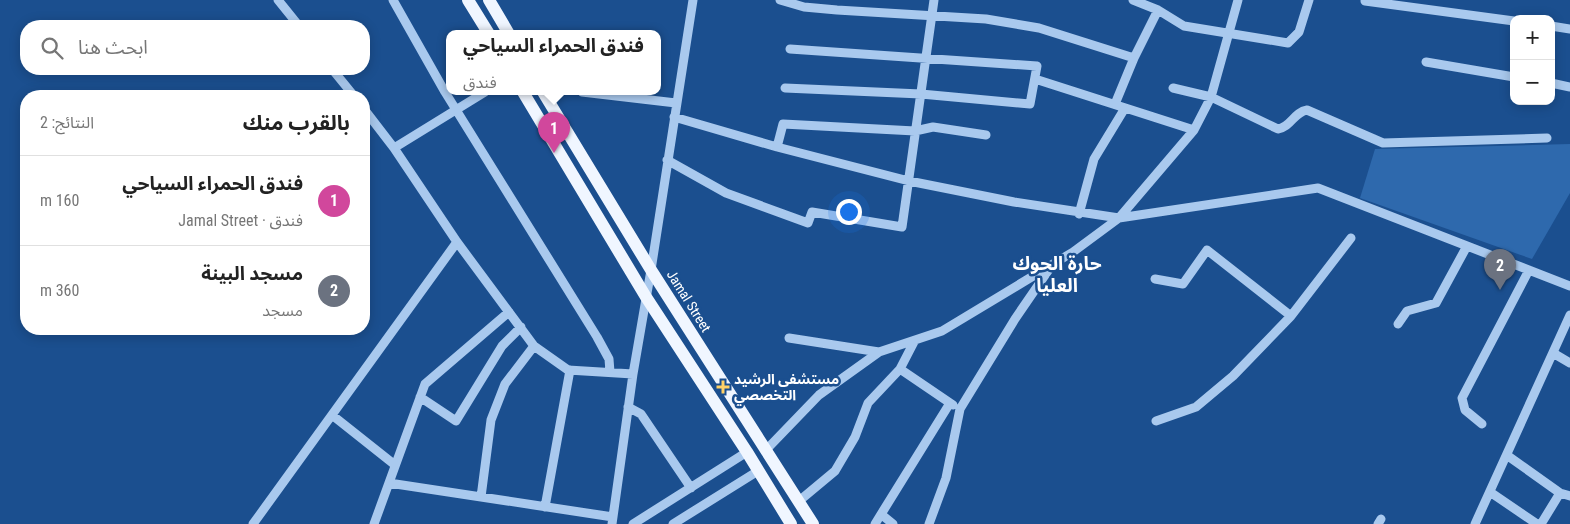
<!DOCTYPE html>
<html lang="ar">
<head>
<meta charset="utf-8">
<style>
	:root { --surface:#fff; --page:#f2f2f2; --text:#222; --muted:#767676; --line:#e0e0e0; --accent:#857141 }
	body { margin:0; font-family:"Roboto Condensed","Noto Sans Arabic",sans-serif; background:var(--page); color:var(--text); direction:rtl }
	.controls { position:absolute; right:15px; top:15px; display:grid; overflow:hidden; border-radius:10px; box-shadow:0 2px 12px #0003 }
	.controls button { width:45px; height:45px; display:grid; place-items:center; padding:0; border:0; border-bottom:1px solid var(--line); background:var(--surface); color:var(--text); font:25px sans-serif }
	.you { position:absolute; left:848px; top:211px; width:18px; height:18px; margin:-12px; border:4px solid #fff; border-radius:50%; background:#1a73e8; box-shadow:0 0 0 8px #1a73e833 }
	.badge { display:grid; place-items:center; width:32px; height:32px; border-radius:50%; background:var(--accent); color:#fff; font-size:16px; font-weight:700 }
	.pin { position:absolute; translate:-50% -41px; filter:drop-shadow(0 1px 2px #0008) }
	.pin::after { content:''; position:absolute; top:26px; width:18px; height:15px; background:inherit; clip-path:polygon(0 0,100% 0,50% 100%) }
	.popup { position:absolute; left:446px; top:30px; width:215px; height:65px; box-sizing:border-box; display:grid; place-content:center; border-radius:10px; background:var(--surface); filter:drop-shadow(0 1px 4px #0005); font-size:16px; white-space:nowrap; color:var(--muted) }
	.popup b { font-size:19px; color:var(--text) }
	.popup::after { content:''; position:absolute; left:50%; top:100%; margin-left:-10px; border:10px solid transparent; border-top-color:var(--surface) }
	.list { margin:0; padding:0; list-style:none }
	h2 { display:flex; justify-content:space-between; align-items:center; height:65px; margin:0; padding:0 20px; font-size:21px }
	h2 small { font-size:16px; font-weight:400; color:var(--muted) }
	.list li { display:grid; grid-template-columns:32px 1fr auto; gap:15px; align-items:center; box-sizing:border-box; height:90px; padding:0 20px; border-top:1px solid var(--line) }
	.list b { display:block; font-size:19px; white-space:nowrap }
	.list p { margin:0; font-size:16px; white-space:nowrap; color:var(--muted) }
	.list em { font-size:16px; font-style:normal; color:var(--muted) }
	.icon { flex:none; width:28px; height:28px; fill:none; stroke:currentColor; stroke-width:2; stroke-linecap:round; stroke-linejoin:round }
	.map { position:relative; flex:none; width:1570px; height:524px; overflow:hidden; direction:ltr }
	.search { position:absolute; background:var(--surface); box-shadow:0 2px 12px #0003; left:20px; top:20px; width:350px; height:55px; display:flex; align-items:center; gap:12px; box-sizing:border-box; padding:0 18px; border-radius:20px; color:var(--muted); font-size:19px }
	.panel { position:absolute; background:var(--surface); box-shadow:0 2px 12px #0003; left:20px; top:90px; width:350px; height:245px; border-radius:20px; direction:rtl }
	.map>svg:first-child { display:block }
</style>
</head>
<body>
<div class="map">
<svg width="1570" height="524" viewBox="0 0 1570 524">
	<rect width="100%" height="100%" fill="#1b4f8f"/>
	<path fill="#2e69ad" d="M1570 144V193L1532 259 1360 198 1375 149Z"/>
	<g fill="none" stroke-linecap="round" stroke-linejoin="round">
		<path stroke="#a9c9ee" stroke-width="9" d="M278 0 299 26
			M393 0 445 92 597 337 609 359 610 372
			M780 0 804 7 837 10 986 19 1039 28 1134 58
			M1133 0 1158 10 1184 26 1288 43 1299 32 1309 0
			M1365 1 1514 21
			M1551 26 1570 29
			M1426 62 1514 77
			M332 69 354 96
			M1035 79 1194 130
			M1551 83 1570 87
			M785 88 921 94 1030 104 1037 66 790 49
			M1173 88 1211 97 1278 129C1291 127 1294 112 1307 110L1383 143 1547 138
			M582 92 676 103
			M1115 104 1134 58 1158 10
			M364 109 394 148 457 242 534 346 568 370 633 374
			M674 117 777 147 909 181 1014 202 1119 218 1318 188 1570 286
			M777 147 783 124 915 131 933 127 986 135
			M394 148 485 92
			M667 160 726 193 808 223 812 212 902 227 934 0
			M1079 214 1094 159 1125 108
			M1155 279 1183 284 1207 250 1291 316
			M1398 324 1407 311 1436 303 1467 246
			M789 338 879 352 942 331 1073 252 1119 218 1194 130 1211 97 1238 0
			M1553 353 1570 363
			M900 369 953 405
			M420 397 456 421 502 346 521 327
			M628 407 641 414 691 488
			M332 415 395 465
			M1156 421 1196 407 1233 376 1291 316 1351 238
			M1482 424 1465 410 1462 398 1529 270
			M765 451 819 395 879 352
			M1508 456 1560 493 1570 496
			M389 483 613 517
			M1490 492 1537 524
			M481 497 491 420 505 384 534 346
			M799 501 835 471 855 437 868 403 900 369 915 340
			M545 507 570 370
			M882 515 893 524
			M253 524 457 242
			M374 524 425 384 509 312
			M612 524 633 374 651 270 693 0
			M633 524 747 452
			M673 524 758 471
			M875 524 950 403
			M929 524 946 478 960 409 1015 319 1050 268
			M1378 524 1381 519
			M1475 524 1570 315
			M1541 524 1560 493"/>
		<path stroke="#f0f6ff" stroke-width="12" d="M468 0 489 34
			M489 0 509 34
			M523 92 646 297 747 452 791 524
			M543 92 651 270 813 524"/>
	</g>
	<path fill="#ffd166" stroke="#1b4f8f" stroke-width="2" d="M720.5 379.5h5v5h5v5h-5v5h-5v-5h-5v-5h5z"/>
	<g text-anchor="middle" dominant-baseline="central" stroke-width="5" stroke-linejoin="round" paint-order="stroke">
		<g font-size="14" fill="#fff" stroke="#1b4f8f">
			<text transform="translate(689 301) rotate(58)">Jamal Street</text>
		</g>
		<g font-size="14" font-weight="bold" fill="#fff" stroke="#1b4f8f" text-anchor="start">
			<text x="734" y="379">مستشفى الرشيد<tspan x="734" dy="16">التخصصي</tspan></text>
		</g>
		<g font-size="19" font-weight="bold" fill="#fff" stroke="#1b4f8f">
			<text x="1057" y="263">حارة الحوك<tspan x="1057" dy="22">العليا</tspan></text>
		</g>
	</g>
</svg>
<div class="controls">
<button>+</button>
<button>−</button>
</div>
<div class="you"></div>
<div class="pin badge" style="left:554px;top:153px;background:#d1479c">1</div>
<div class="popup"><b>فندق الحمراء السياحي</b>فندق</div>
<div class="pin badge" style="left:1500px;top:290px;background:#6b7280">2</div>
<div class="search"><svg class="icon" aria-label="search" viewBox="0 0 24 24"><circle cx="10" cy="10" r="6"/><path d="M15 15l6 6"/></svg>ابحث هنا</div>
<section class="panel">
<h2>بالقرب منك<small>النتائج: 2</small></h2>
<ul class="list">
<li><span class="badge" style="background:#d1479c">1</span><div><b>فندق الحمراء السياحي</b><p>فندق · Jamal Street</p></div><em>160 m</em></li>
<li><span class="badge" style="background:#6b7280">2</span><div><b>مسجد البينة</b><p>مسجد</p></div><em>360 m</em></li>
</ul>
</section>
</div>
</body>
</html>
